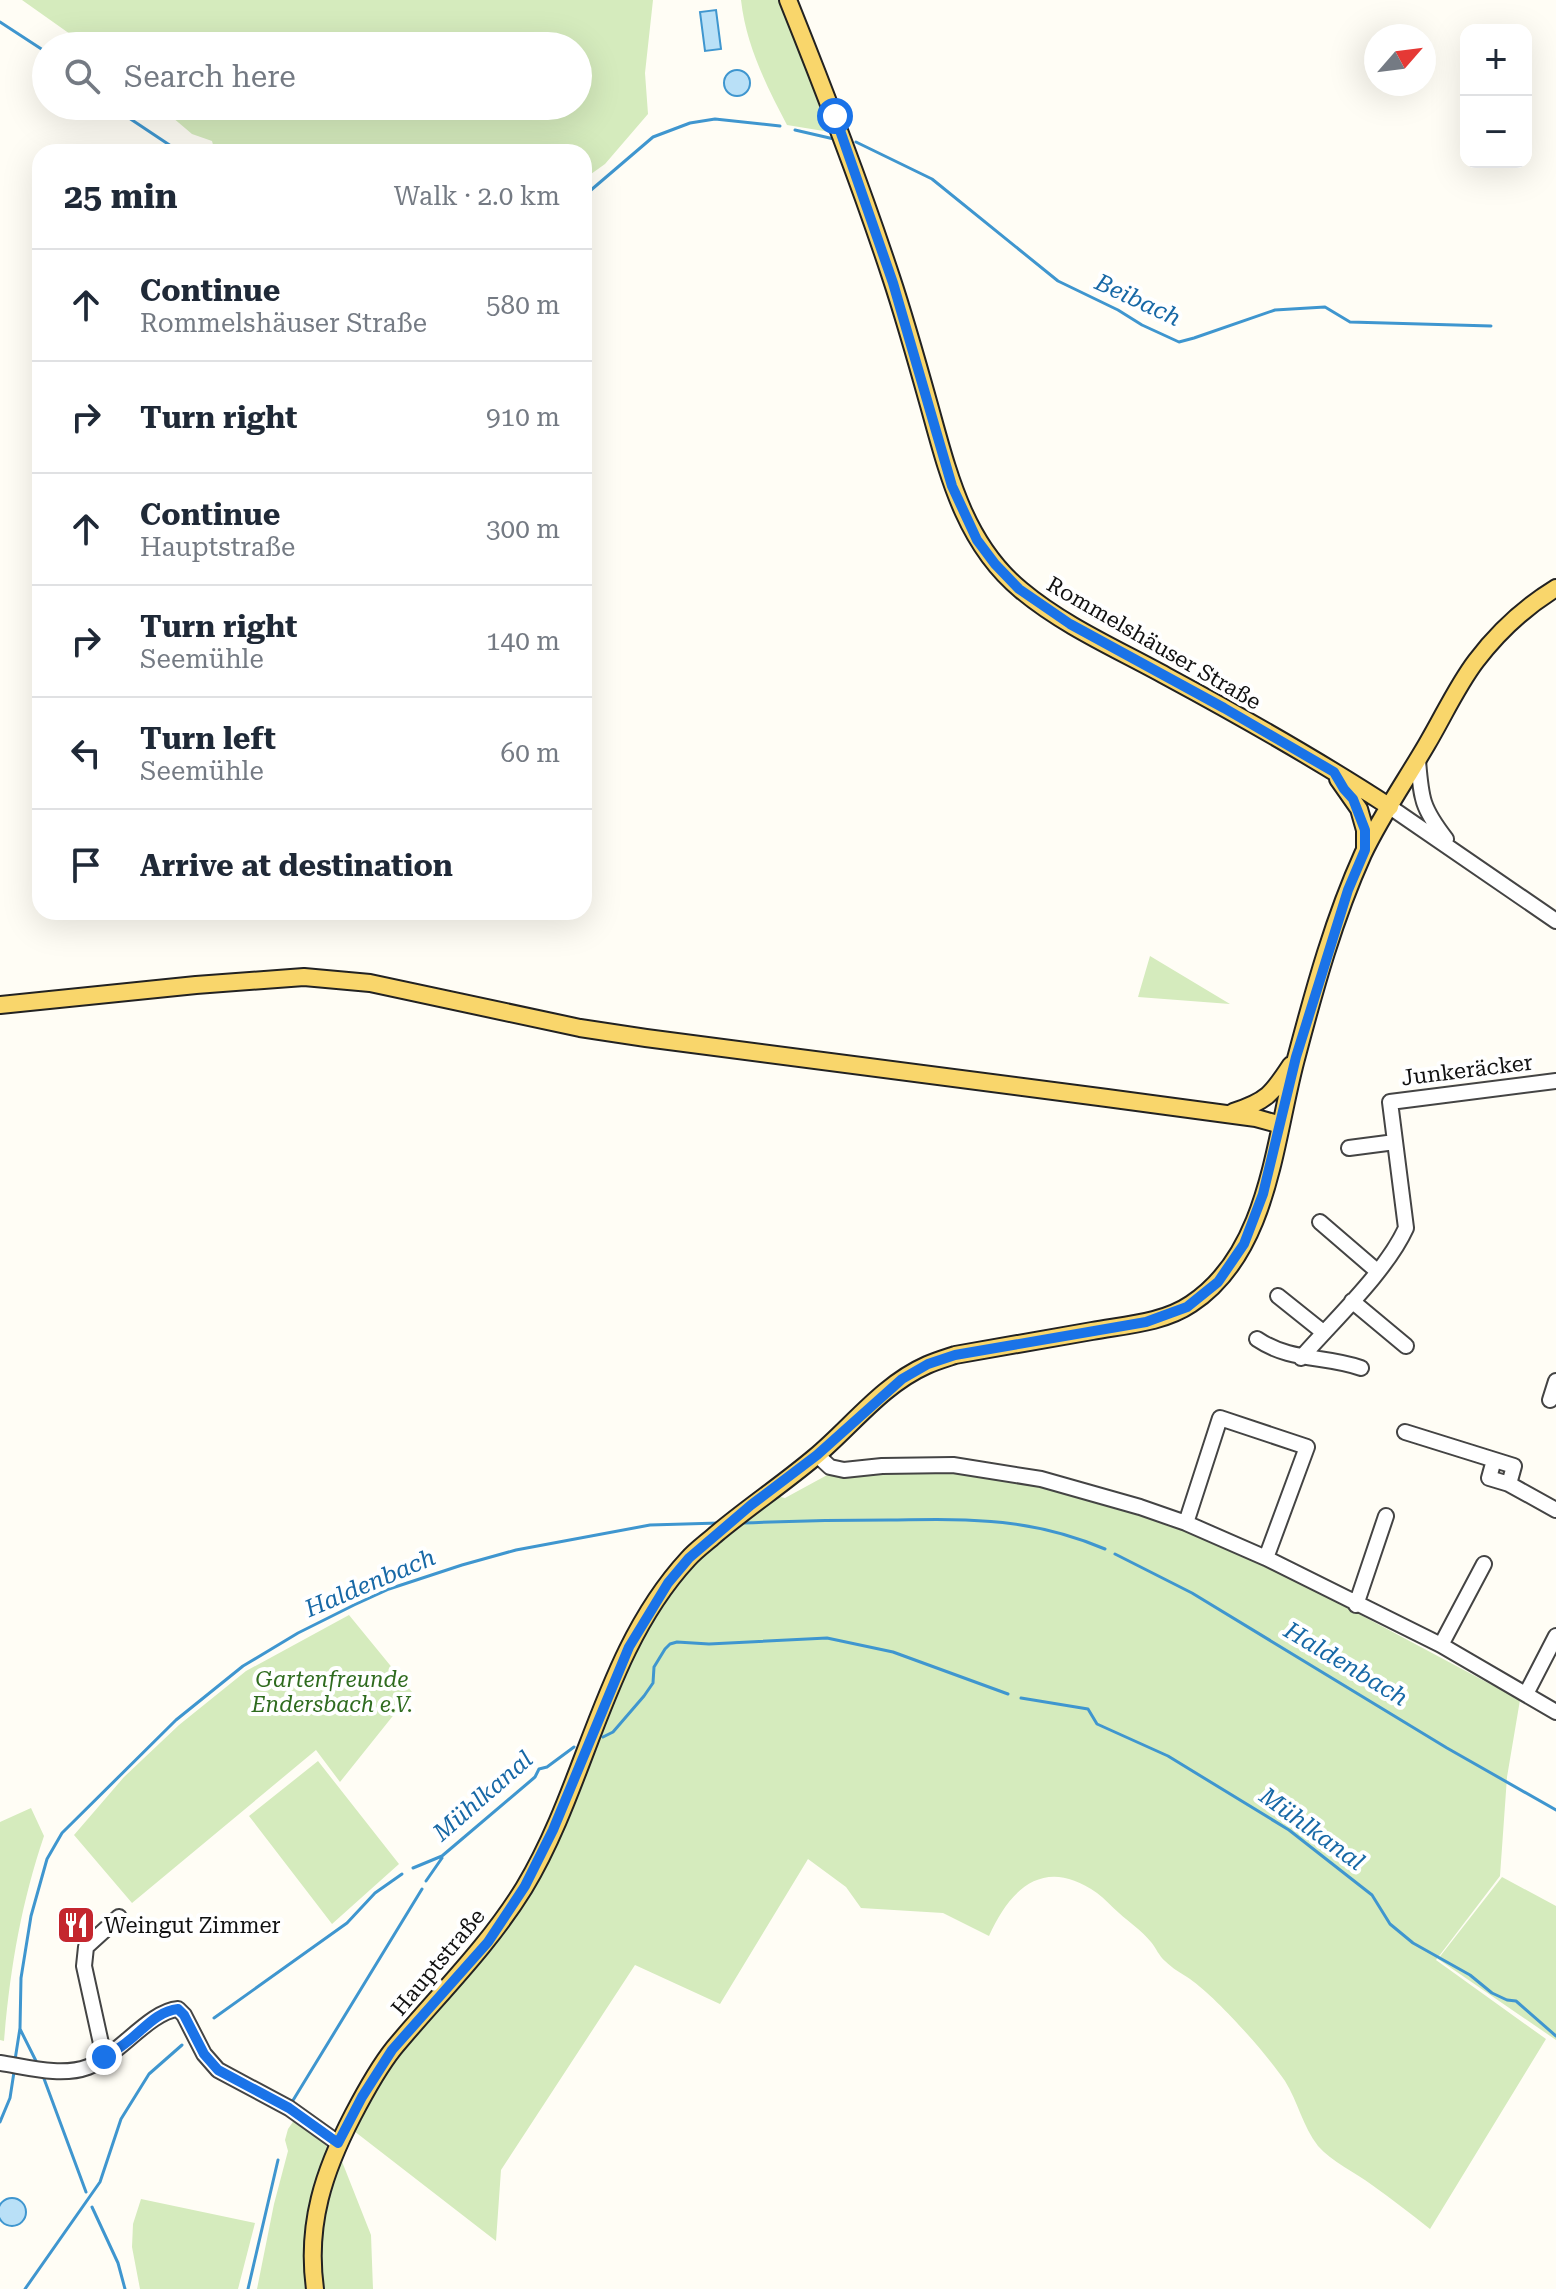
<!DOCTYPE html>
<html lang="en">
<head>
<meta charset="utf-8">
<style>
	:root { --surface:#fff; --page:#f2f2f3; --text:#1f2937; --muted:#747a83; --line:#e0e1e3 }
	body { margin:0; font-family:"Roboto Serif",serif; background:var(--page); color:var(--text) }
	.controls { position:absolute; right:24px; top:24px; display:grid; overflow:hidden; border-radius:16px; box-shadow:0 8px 32px #0002 }
	.controls button { width:72px; height:72px; display:grid; place-items:center; padding:0; border:0; border-bottom:2px solid var(--line); background:var(--surface); color:var(--text); font:40px sans-serif }
	.compass { position:absolute; left:1364px; top:24px; width:72px; height:72px; border-radius:50%; background:var(--surface); box-shadow:0 8px 32px #0002; rotate:62deg }
	.stop { position:absolute; width:24px; height:24px; margin:-18px; border:6px solid #1a73e8; border-radius:50%; background:#fff }
	.stop.end { background:#1a73e8; border-color:#fff; box-shadow:0 2px 8px #0008 }
	.list { margin:0; padding:0; list-style:none }
	h2 { display:flex; justify-content:space-between; align-items:center; height:104px; margin:0; padding:0 32px; font-size:34px }
	h2 small { font-size:26px; font-weight:400; color:var(--muted) }
	.list li { display:grid; grid-template-columns:52px 1fr auto; gap:24px; align-items:center; box-sizing:border-box; height:112px; padding:0 32px; border-top:2px solid var(--line) }
	.list b { display:block; font-size:30px; white-space:nowrap }
	.list p { margin:0; font-size:26px; white-space:nowrap; color:var(--muted) }
	.list em { font-size:26px; font-style:normal; color:var(--muted) }
	.icon { flex:none; width:44px; height:44px; fill:none; stroke:currentColor; stroke-width:2; stroke-linecap:round; stroke-linejoin:round }
	.map { position:relative; flex:none; width:1556px; height:2289px; overflow:hidden }
	.search { position:absolute; background:var(--surface); box-shadow:0 8px 32px #0002; left:32px; top:32px; width:560px; height:88px; display:flex; align-items:center; gap:20px; box-sizing:border-box; padding:0 28px; border-radius:44px; color:var(--muted); font-size:30px }
	.panel { position:absolute; background:var(--surface); box-shadow:0 8px 32px #0002; left:32px; top:144px; width:560px; height:776px; border-radius:24px }
	.map>svg:first-child { display:block }
</style>
</head>
<body>
<div class="map">
<svg width="1556" height="2289" viewBox="0 0 1556 2289">
	<rect width="100%" height="100%" fill="#fffdf5"/>
	<path fill="#d5ebbd" d="M22 0H653L645 73 648 114 605 164 584 179V152H215L212 141 192 134 159 106H578V46H87Z
		M741 0H788L842 134 787 125C766 85 746 45 741 0Z
		M1150 956 1230 1004 1138 997Z
		M955 1469 1043 1483 1129 1509 1178 1527 1252 1557 1520 1700 1507 1777 1500 1876 1436 1960 1546 2039 1430 2229C1411 2214 1392 2199 1372 2185 1355 2172 1332 2162 1318 2146 1303 2127 1298 2102 1285 2081 1266 2053 1217 1998 1190 1979 1181 1973 1173 1969 1165 1961 1159 1956 1156 1948 1151 1942 1142 1931 1129 1922 1119 1913 1112 1907 1105 1899 1097 1893 1045 1856 1011 1887 989 1936L943 1913 861 1908 846 1887 808 1859 720 2004 635 1965 501 2170 496 2241 354 2131 370 2091 528 1890 633 1647 691 1561 772 1495 785 1498 829 1474 886 1470Z
		M349 1615 412 1692 340 1782 316 1750 132 1903 74 1835 124 1777 179 1725 246 1671Z
		M318 1761 399 1864 332 1924 249 1816Z
		M31 1808 44 1836C21 1904 10 1969 4 2041L0 2040V1822Z
		M1502 1877 1556 1906V2040L1438 1959Z
		M295 2119C309 2125 326 2136 329 2153L307 2221 304 2265 305 2289H257L274 2204 288 2151 285 2140 288 2129Z
		M341 2159 371 2235 373 2289H320V2218Z
		M141 2199 255 2223 238 2289H140L132 2247 133 2224Z"/>
	<path fill="#b9e0f7" stroke="#3f96cf" stroke-width="2" d="M716 10 721 49 705 51 700 12Z
		M724 83a13 13 0 1 1 26 0a13 13 0 1 1-26 0Z
		M-2 2212a14 14 0 1 1 28 0a14 14 0 1 1-28 0Z"/>
	<g fill="none" stroke-linecap="round" stroke-linejoin="round">
		<path stroke="#3f96cf" stroke-width="3" d="M0 22 46 52
			M111 106 180 152
			M795 130 834 139
			M856 142 932 179 1058 281 1118 310 1142 325 1179 342 1194 338 1275 310 1325 307 1350 322 1491 326
			M584 196 653 137 690 123 715 119 780 126
			M743 1523C791 1521 840 1520 889 1520 969 1519 1030 1517 1105 1549
			M1115 1554 1192 1593 1447 1748 1556 1810
			M1021 1698 1088 1709 1097 1724 1168 1756 1289 1830 1372 1895 1390 1924 1413 1943 1470 1975 1492 1993 1507 2000 1516 2001 1556 2036
			M603 1737 613 1732 644 1696 653 1683 654 1667 665 1649 670 1644 677 1642 709 1644 827 1638 893 1652 1008 1694
			M413 1868 442 1856 535 1777 539 1769 547 1767 574 1747
			M426 1881 442 1858
			M214 2018 347 1923 375 1893 402 1874
			M20 2029 38 2065
			M15 2060 20 2028 21 1978 31 1916 47 1859 62 1833 176 1720 243 1666 298 1633 354 1605 389 1589 462 1565 516 1550 650 1525 719 1523
			M43 2076 86 2192
			M292 2102 422 1889
			M0 2122 10 2098 14 2072
			M92 2207 118 2263 125 2289
			M25 2289 100 2182 121 2119 149 2074 182 2045
			M248 2289 278 2160"/>
		<defs>
			<path id="minor" d="M1418 760C1421 799 1422 808 1446 839
				M1390 807 1556 921
				M1349 1148 1395 1142
				M1320 1222 1377 1271
				M1278 1296 1323 1332
				M1352 1301 1406 1346
				M1257 1339C1291 1362 1324 1355 1361 1368
				M1301 1358C1333 1321 1386 1272 1406 1228L1390 1102 1556 1081
				M1550 1400 1556 1381
				M1405 1432 1514 1466 1509 1484
				M817 1455 830 1467 844 1470 882 1466 953 1465 1041 1479 1140 1507 1186 1523 1266 1558 1441 1645 1556 1712
				M1494 1460 1489 1478 1509 1484 1556 1510
				M1186 1523 1220 1418 1307 1447 1266 1558
				M1356 1605 1386 1516
				M1441 1645 1484 1564
				M1526 1694 1556 1636
				M104 2057 84 1966 86 1947 119 1917
				M0 2063C27 2067 61 2077 88 2067 118 2056 150 2011 178 2009L184 2015 204 2054 218 2070 289 2108 338 2143"/>
			<path id="major" d="M788 0C825 92 860 183 891 277 905 319 917 362 929 405 948 473 964 543 1021 590 1064 626 1117 649 1166 676 1242 717 1318 760 1390 807
				M1338 779 1359 809 1365 830V848
				M0 1005 196 985 304 977 370 983 580 1028 646 1038 1107 1098 1256 1118 1281 1125
				M1233 1112C1267 1101 1272 1094 1291 1065
				M315 2289C306 2224 324 2171 353 2115 365 2092 378 2068 394 2048 438 1995 487 1948 524 1888 587 1784 603 1651 688 1559 696 1550 706 1543 715 1535 747 1508 783 1484 815 1457 852 1426 882 1385 927 1365 936 1361 946 1358 955 1355 1001 1347 1047 1339 1092 1331 1125 1325 1163 1323 1191 1304 1270 1252 1274 1138 1297 1055 1315 987 1334 918 1363 854 1381 816 1406 780 1427 744 1443 717 1457 686 1476 661 1498 632 1525 607 1556 588"/>
		</defs>
		<use href="#minor" stroke="#444" stroke-width="18"/>
		<use href="#major" stroke="#222" stroke-width="20"/>
		<use href="#minor" stroke="#fff" stroke-width="14"/>
		<use href="#major" stroke="#f9d66b" stroke-width="16"/>
	</g>
	<g fill="none" stroke-linecap="round" stroke-linejoin="round">
		<path stroke="#1a73e8" stroke-width="10" d="M104 2057C112 2052 120 2048 127 2042 143 2030 157 2011 178 2009L184 2015 204 2054 218 2070 289 2108 338 2143 362 2097 392 2050 488 1942 525 1886 553 1830 629 1647 668 1583 689 1558 751 1505 817 1455 902 1379 928 1364 955 1355 1146 1322 1187 1307 1218 1282 1244 1244 1263 1194 1296 1057 1348 890 1365 850V830L1353 799 1344 789 1334 772 1224 708 1070 624 1019 589 995 564 977 540 952 486 893 283 835 116"/>
	</g>
	<defs>
		<symbol id="restaurant-square" viewBox="-11 -11 22 22"><rect x="-9" y="-9" width="18" height="18" rx="4" fill="#c4262e" stroke="#fff"/><path d="M-5-6h1v4h1v-4h1v4h1v-4h1v5L-1.5 .5V6h-2V.5L-5-1ZM5-6V6H3V1.5H1.5Q1.5-4 5-6Z" fill="#fff"/></symbol>
	</defs>
	<g fill-rule="evenodd">
		<use href="#restaurant-square" x="54" y="1903" width="44" height="44"/>
	</g>
	<g text-anchor="middle" dominant-baseline="central" stroke-width="8" stroke-linejoin="round" paint-order="stroke">
		<g font-size="22" fill="#111" stroke="#fff">
			<text transform="translate(1154 643) rotate(30)">Rommelshäuser Straße</text>
			<text transform="translate(1467 1070) rotate(-7)">Junkeräcker</text>
			<text transform="translate(438 1962) rotate(-50)">Hauptstraße</text>
		</g>
		<g font-size="22" font-style="italic" fill="#2f6b1f" stroke="#fff">
			<text x="332" y="1679">Gartenfreunde<tspan x="332" dy="25">Endersbach e.V.</tspan></text>
		</g>
		<g font-size="22" fill="#111" stroke="#fff" text-anchor="start">
			<text x="104" y="1925">Weingut Zimmer</text>
		</g>
		<g font-size="24" font-style="italic" fill="#1768a6" stroke="#fff">
			<text transform="translate(1138 300) rotate(25)">Beibach</text>
			<text transform="translate(370 1583) rotate(-23)">Haldenbach</text>
			<text transform="translate(1346 1664) rotate(31)">Haldenbach</text>
			<text transform="translate(483 1796) rotate(-41)">Mühlkanal</text>
			<text transform="translate(1312 1829) rotate(36)">Mühlkanal</text>
		</g>
	</g>
</svg>
<div class="controls">
<button>+</button>
<button>−</button>
</div>
<svg class="compass" viewBox="-18 -18 36 36"><path d="M0-13l5 13h-10z" fill="#e53935"/><path d="M0 13l5-13h-10z" fill="#747a83"/></svg>
<div class="stop" style="left:835px;top:116px"></div>
<div class="stop end" style="left:104px;top:2057px"></div>
<div class="search"><svg class="icon" aria-label="search" viewBox="0 0 24 24"><circle cx="10" cy="10" r="6"/><path d="M15 15l6 6"/></svg>Search here</div>
<section class="panel">
<h2>25 min<small>Walk · 2.0 km</small></h2>
<ul class="list">
<li><svg class="icon" aria-label="ahead" viewBox="0 0 24 24"><path d="M12 20V5M6 11l6-6 6 6"/></svg><div><b>Continue</b><p>Rommelshäuser Straße</p></div><em>580 m</em></li>
<li><svg class="icon" aria-label="right" viewBox="0 0 24 24"><path d="M7 20v-9h11M14 6l5 5-5 5"/></svg><div><b>Turn right</b></div><em>910 m</em></li>
<li><svg class="icon" aria-label="ahead" viewBox="0 0 24 24"><path d="M12 20V5M6 11l6-6 6 6"/></svg><div><b>Continue</b><p>Hauptstraße</p></div><em>300 m</em></li>
<li><svg class="icon" aria-label="right" viewBox="0 0 24 24"><path d="M7 20v-9h11M14 6l5 5-5 5"/></svg><div><b>Turn right</b><p>Seemühle</p></div><em>140 m</em></li>
<li><svg class="icon" aria-label="left" viewBox="0 0 24 24"><path d="M17 20v-9H6M10 6l-5 5 5 5"/></svg><div><b>Turn left</b><p>Seemühle</p></div><em>60 m</em></li>
<li><svg class="icon" aria-label="arrive" viewBox="0 0 24 24"><path d="M6 21V4h12l-3 4 3 4H6"/></svg><div><b>Arrive at destination</b></div></li>
</ul>
</section>
</div>
</body>
</html>
